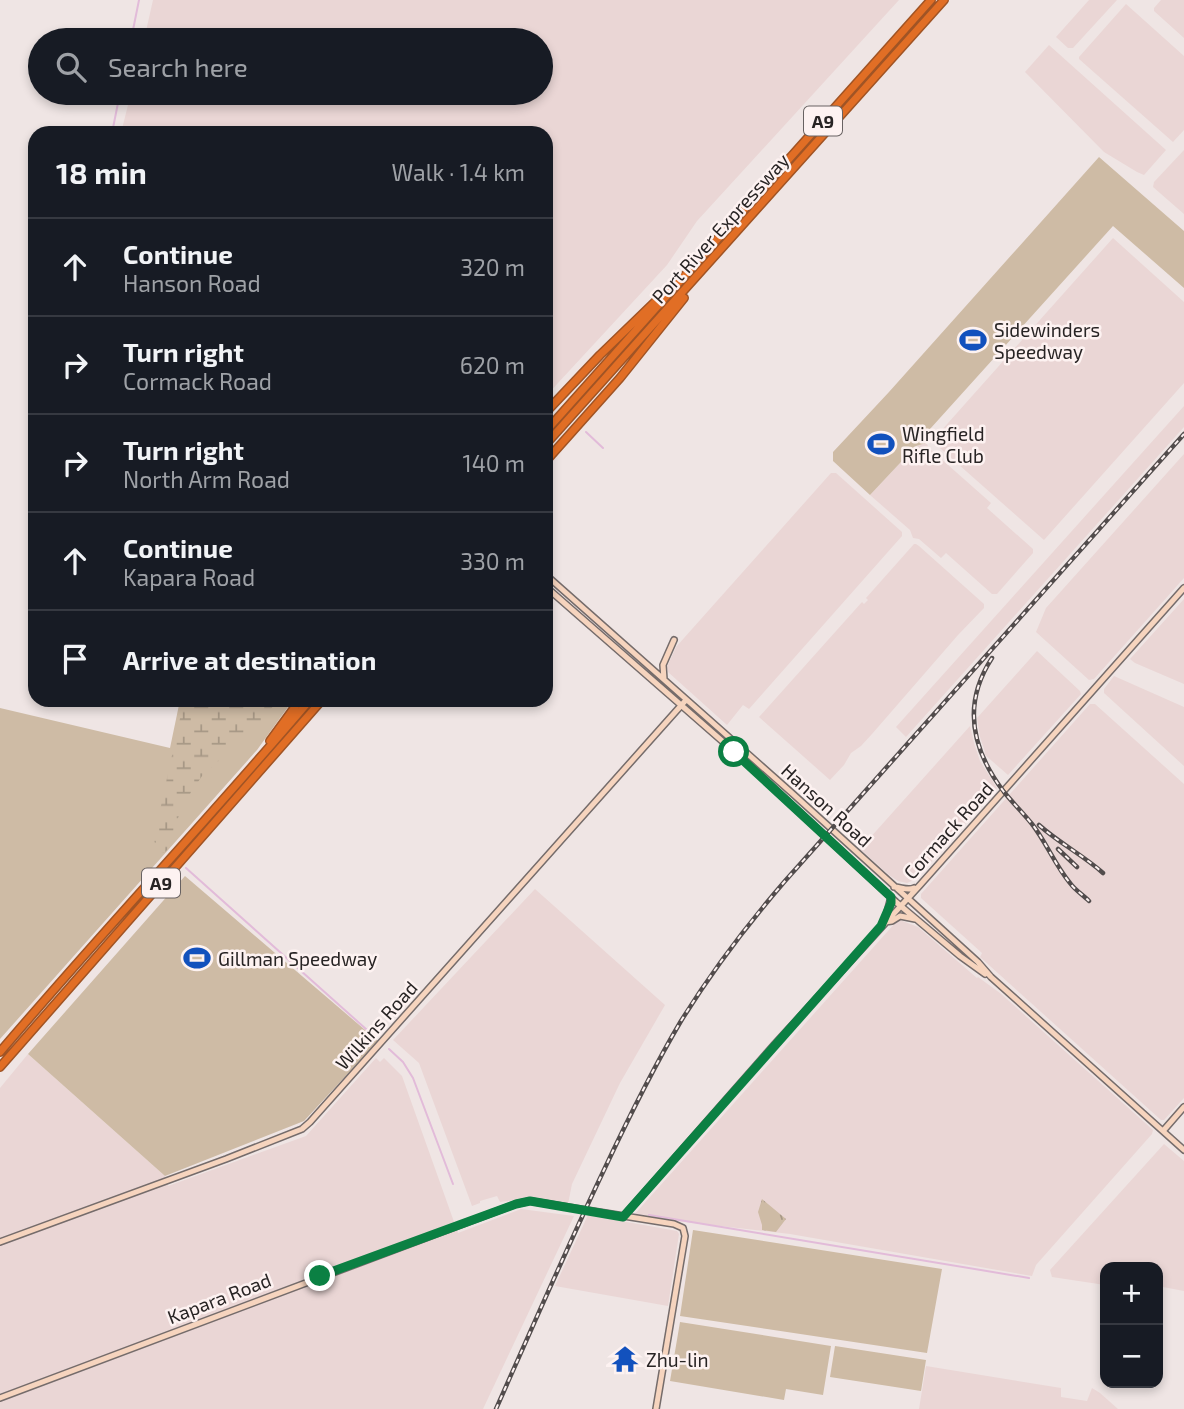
<!DOCTYPE html>
<html lang="en">
<head>
<meta charset="utf-8">
<style>
	:root { --surface:#171b24; --page:#242831; --text:#f1f3f6; --muted:#9ea1a6; --line:#363941 }
	body { margin:0; font-family:"Exo 2",sans-serif; background:var(--page); color:var(--text) }
	.controls { position:absolute; right:21px; bottom:21px; display:grid; overflow:hidden; border-radius:14px; box-shadow:0 4px 10px #0003 }
	.controls button { width:63px; height:63px; display:grid; place-items:center; padding:0; border:0; border-bottom:2px solid var(--line); background:var(--surface); color:var(--text); font:35px sans-serif }
	.stop { position:absolute; width:21px; height:21px; margin:-16px; border:5px solid #0b8043; border-radius:50%; background:#fff }
	.stop.end { background:#0b8043; border-color:#fff; box-shadow:0 2px 7px #0008 }
	.list { margin:0; padding:0; list-style:none }
	h2 { display:flex; justify-content:space-between; align-items:center; height:91px; margin:0; padding:0 28px; font-size:30px }
	h2 small { font-size:23px; font-weight:400; color:var(--muted) }
	.list li { display:grid; grid-template-columns:46px 1fr auto; gap:21px; align-items:center; box-sizing:border-box; height:98px; padding:0 28px; border-top:2px solid var(--line) }
	.list b { display:block; font-size:26px; white-space:nowrap }
	.list p { margin:0; font-size:23px; white-space:nowrap; color:var(--muted) }
	.list em { font-size:23px; font-style:normal; color:var(--muted) }
	.icon { flex:none; width:38px; height:38px; fill:none; stroke:currentColor; stroke-width:2; stroke-linecap:round; stroke-linejoin:round }
	.map { position:relative; flex:none; width:1184px; height:1409px; overflow:hidden }
	.search { position:absolute; background:var(--surface); box-shadow:0 4px 10px #0003; left:28px; top:28px; width:525px; height:77px; display:flex; align-items:center; gap:18px; box-sizing:border-box; padding:0 24px; border-radius:38px; color:var(--muted); font-size:26px }
	.panel { position:absolute; background:var(--surface); box-shadow:0 4px 10px #0003; left:28px; top:126px; width:525px; height:581px; border-radius:21px }
	.map>svg:first-child { display:block }
</style>
</head>
<body>
<div class="map">
<svg width="1184" height="1409" viewBox="0 0 1184 1409">
	<defs>
		<pattern id="wetland-marsh" width="20" height="14" patternUnits="userSpaceOnUse" patternTransform="scale(1.75)"><rect width="20" height="14" fill="#cebba5"/><path d="M1 5h8M5 5V1M11 12h8M15 12V8" fill="none" stroke="#a79886"/></pattern>
		<pattern id="park-tufts" width="24" height="20" patternUnits="userSpaceOnUse" patternTransform="scale(1.75)"><rect width="24" height="20" fill="#cebba5"/><path d="M3 7l-1-3M5 7V3M7 7l1-3M15 17l-1-3M17 17v-4M19 17l1-3" fill="none" stroke="#a79886"/></pattern>
	</defs>
	<rect width="100%" height="100%" fill="#efe5e4"/>
	<path fill="#ead6d5" d="M153 0H899L697 221 667 265 546 396V133H121L131 93H541V40H144Z
		M1089 0H1117L1073 48H1068L1056 37Z
		M1161 0H1184V38L1154 11V8Z
		M1126 4 1184 56V130L1173 142 1079 59V57Z
		M1049 45 1166 150 1144 175 1137 172 1104 152 1025 72Z
		M1184 150V214L1153 187 1154 182Z
		M1113 238 1184 302V383L1044 540 932 441Z
		M1184 406V427L906 737 896 727Z
		M926 443 930 449 991 503 987 508 1033 549V553L997 594H992L946 553 941 558 919 539 913 538 910 530 870 495 916 446Z
		M1184 454V578L1094 679 1089 680 1036 632 1046 608Z
		M831 473H836L902 532V536L749 709 743 705 727 725 668 672 667 667 676 647Z
		M914 544H916L919 546 984 604V608L958 635 872 734 861 746 851 753 844 765 830 780 759 717 862 602 864 604 868 600 866 598Z
		M1184 599V684L1135 663 1130 659Z
		M1037 651 1080 691 1081 694 1008 775 984 754 985 752 980 737 977 718Z
		M1114 676 1184 707V766L1104 693V689Z
		M1090 704H1095L1184 784V1098L1164 1120H1161L980 957 982 953 921 898V894Z
		M970 726 974 743 980 761 997 788 916 879 907 883 898 881 889 875 860 849Z
		M535 889 665 1005 620 1083 572 1184 568 1204 522 1199 500 1202 497 1196 480 1201V1203L472 1206 419 1063 393 1040Z
		M900 920 918 927 977 978 978 977 1000 993 1153 1130 1152 1134 1036 1265 1032 1276 790 1234 633 1216 896 922Z
		M28 1054 165 1176 168 1186 306 1136 376 1058 380 1062 384 1058 402 1076 458 1233 521 1209 574 1216 483 1409H0V1088Z
		M1164 1144 1184 1161V1291L1163 1287 1158 1293V1267H1105V1285L1052 1277 1050 1270Z
		M588 1215 677 1231 679 1234 668 1306 555 1286Z
		M926 1366 1061 1388V1397L1087 1401 1092 1388 1100 1393 1118 1409H919Z"/>
	<path fill="#cebba5" d="M1099 157 1184 231V288L1113 226 930 429 933 432 929 437 926 443 916 446 870 495 833 461V452L889 392Z
		M180 700H293L257 750 0 1039V708L170 748Z
		M185 876 378 1041 304 1121 165 1176 28 1054Z
		M693 1230 942 1269 927 1353 680 1316Z
		M680 1322 831 1346 823 1395 786 1389 784 1400 670 1381Z
		M835 1346 926 1360 921 1391 830 1377Z"/>
	<path fill="url(#wetland-marsh)" d="M184 700H278L260 723 202 776 184 803 176 823 169 848 164 853 156 850 154 838Z"/>
	<path fill="url(#park-tufts)" d="M762 1199 786 1219 776 1232 762 1230V1225L758 1212Z"/>
	<g fill="none" stroke-linecap="round" stroke-linejoin="round">
		<path stroke="#e2bbd9" stroke-width="2" d="M131 40 139 0
			M112 133 120 93
			M586 432 603 448
			M186 868 376 1038
			M389 1049 403 1062 413 1078 453 1184
			M649 1215 1029 1278"/>
		<defs>
			<path id="secondary" d="M546 575 793 794 978 962 991 977 1184 1150
				M546 587 737 754 896 902 960 956 985 974
				M664 679 663 665 674 640
				M894 887C901 887 908 891 914 888
				M885 920 891 897
				M885 922 892 921 900 916 915 919
				M1163 1131 1184 1107
				M623 1217 774 1045 920 885 1184 588
				M0 1242 226 1159 302 1129 310 1122 686 700
				M0 1398 516 1204 530 1201 674 1224 683 1228 685 1236 656 1409"/>
			<path id="highway" d="M546 412 600 355 659 298
				M546 431 931 0
				M546 444 944 0
				M546 461 620 378 684 298
				M270 741 300 700
				M0 1052C101 933 209 819 310 700
				M0 1067 322 700"/>
		</defs>
		<use href="#secondary" stroke="#756c6b" stroke-width="8"/>
		<use href="#highway" stroke="#a05425" stroke-width="10"/>
		<use href="#secondary" stroke="#f6d4be" stroke-width="5"/>
		<use href="#highway" stroke="#e16e25" stroke-width="7"/>
		<defs>
			<path id="rail" d="M992 658C962 704 972 750 1004 792 1013 803 1023 813 1032 824 1046 842 1055 865 1070 883 1075 890 1083 895 1089 901
				M1039 825C1059 843 1083 855 1103 873
				M1058 849 1077 867
				M496 1409C531 1330 566 1250 603 1172 627 1121 652 1070 681 1021 712 971 747 925 785 881L1184 434"/>
		</defs>
		<use href="#rail" stroke="#524c4c" stroke-width="4.5"/>
		<use href="#rail" stroke="#fdf2f1" stroke-width="2" stroke-dasharray="5" stroke-linecap="butt"/>
	</g>
	<g fill="none" stroke-linecap="round" stroke-linejoin="round">
		<path stroke="#0b8043" stroke-width="9" d="M320 1276 516 1204 530 1201 623 1217 881 926 891 903V897L734 752"/>
	</g>
	<defs>
		<symbol id="stadium-bare" viewBox="-9 -9 18 18"><path d="M0-5a6.5 5 0 1 0 0 10a6.5 5 0 1 0 0-10ZM-3.5-1.8h7v3.6h-7Z" fill="#1251bd" stroke="#fdf2f1" stroke-width="2.5" paint-order="stroke"/></symbol>
		<symbol id="temple-bare" viewBox="-9 -9 18 18"><path d="M0-6L5-2H3V0L6.5 2.5H4V6H1.5V3h-3V6H-4V2.5H-6.5L-3 0V-2H-5Z" fill="#1251bd" stroke="#fdf2f1" stroke-width="2.5" paint-order="stroke"/></symbol>
	</defs>
	<g fill-rule="evenodd">
		<use href="#stadium-bare" x="954" y="321" width="38" height="38"/>
		<use href="#stadium-bare" x="862" y="425" width="38" height="38"/>
		<use href="#stadium-bare" x="178" y="939" width="38" height="38"/>
		<use href="#temple-bare" x="606" y="1340" width="38" height="38"/>
	</g>
	<g text-anchor="middle" dominant-baseline="central" stroke-width="5" stroke-linejoin="round" paint-order="stroke">
		<g fill="#fdf2f1" stroke="#686262" stroke-width="2">
			<rect x="804" y="106.5" width="38" height="29" rx="5"/>
			<rect x="142" y="868.5" width="38" height="29" rx="5"/>
		</g>
		<g font-size="18" font-weight="bold" fill="#282424">
			<text x="823" y="121">A9</text>
			<text x="161" y="883">A9</text>
		</g>
		<g font-size="19" fill="#282424" stroke="#fdf2f1">
			<text transform="translate(720 228) rotate(-48)">Port River Expressway</text>
			<text transform="translate(827 805) rotate(42)">Hanson Road</text>
			<text transform="translate(948 830) rotate(-48)">Cormack Road</text>
			<text transform="translate(376 1025) rotate(-48)">Wilkins Road</text>
			<text transform="translate(219 1298) rotate(-21)">Kapara Road</text>
		</g>
		<g font-size="19" fill="#282424" stroke="#fdf2f1" text-anchor="start">
			<text x="994" y="329">Sidewinders<tspan x="994" dy="22">Speedway</tspan></text>
			<text x="902" y="433">Wingfield<tspan x="902" dy="22">Rifle Club</tspan></text>
			<text x="218" y="958">Gillman Speedway</text>
			<text x="646" y="1359">Zhu-lin</text>
		</g>
	</g>
</svg>
<div class="controls">
<button>+</button>
<button>−</button>
</div>
<div class="stop" style="left:734px;top:752px"></div>
<div class="stop end" style="left:320px;top:1276px"></div>
<div class="search"><svg class="icon" aria-label="search" viewBox="0 0 24 24"><circle cx="10" cy="10" r="6"/><path d="M15 15l6 6"/></svg>Search here</div>
<section class="panel">
<h2>18 min<small>Walk · 1.4 km</small></h2>
<ul class="list">
<li><svg class="icon" aria-label="ahead" viewBox="0 0 24 24"><path d="M12 20V5M6 11l6-6 6 6"/></svg><div><b>Continue</b><p>Hanson Road</p></div><em>320 m</em></li>
<li><svg class="icon" aria-label="right" viewBox="0 0 24 24"><path d="M7 20v-9h11M14 6l5 5-5 5"/></svg><div><b>Turn right</b><p>Cormack Road</p></div><em>620 m</em></li>
<li><svg class="icon" aria-label="right" viewBox="0 0 24 24"><path d="M7 20v-9h11M14 6l5 5-5 5"/></svg><div><b>Turn right</b><p>North Arm Road</p></div><em>140 m</em></li>
<li><svg class="icon" aria-label="ahead" viewBox="0 0 24 24"><path d="M12 20V5M6 11l6-6 6 6"/></svg><div><b>Continue</b><p>Kapara Road</p></div><em>330 m</em></li>
<li><svg class="icon" aria-label="arrive" viewBox="0 0 24 24"><path d="M6 21V4h12l-3 4 3 4H6"/></svg><div><b>Arrive at destination</b></div></li>
</ul>
</section>
</div>
</body>
</html>
